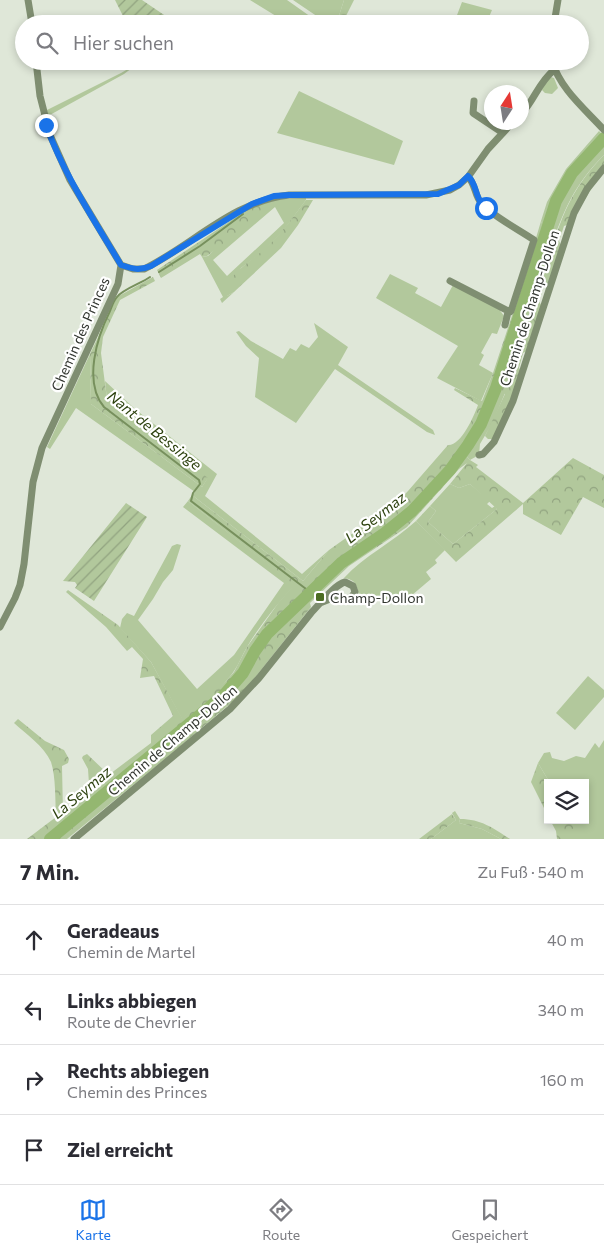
<!DOCTYPE html>
<html lang="de">
<head>
<meta charset="utf-8">
<style>
	:root { --surface:#fff; --page:#f2f2f3; --text:#2b2b33; --muted:#7c7c81; --line:#e1e1e2; --accent:#1a73e8 }
	body { margin:0; font-family:Commissioner,sans-serif; background:var(--page); color:var(--text) }
	.controls { position:absolute; right:15px; bottom:15px; display:grid; overflow:hidden; border-radius:0px; box-shadow:0 2px 8px #0003 }
	.controls button { width:45px; height:45px; display:grid; place-items:center; padding:0; border:0; border-bottom:1px solid var(--line); background:var(--surface); color:var(--text); font:25px sans-serif }
	.compass { position:absolute; left:484px; top:85px; width:45px; height:45px; border-radius:50%; background:var(--surface); box-shadow:0 2px 8px #0003; rotate:12deg }
	.stop { position:absolute; width:15px; height:15px; margin:-11px; border:4px solid #1a73e8; border-radius:50%; background:#fff }
	.stop.end { background:#1a73e8; border-color:#fff; box-shadow:0 1px 5px #0008 }
	.list { margin:0; padding:0; list-style:none }
	h2 { display:flex; justify-content:space-between; align-items:center; height:65px; margin:0; padding:0 20px; font-size:21px }
	h2 small { font-size:16px; font-weight:400; color:var(--muted) }
	.list li { display:grid; grid-template-columns:32px 1fr auto; gap:15px; align-items:center; box-sizing:border-box; height:70px; padding:0 20px; border-top:1px solid var(--line) }
	.list b { display:block; font-size:19px; white-space:nowrap }
	.list p { margin:0; font-size:16px; white-space:nowrap; color:var(--muted) }
	.list em { font-size:16px; font-style:normal; color:var(--muted) }
	.icon { flex:none; width:28px; height:28px; fill:none; stroke:currentColor; stroke-width:2; stroke-linecap:round; stroke-linejoin:round }
	.map { position:relative; flex:none; width:604px; height:839px; overflow:hidden }
	.search { position:absolute; background:var(--surface); box-shadow:0 2px 8px #0003; left:15px; right:15px; top:15px; height:55px; display:flex; align-items:center; gap:12px; box-sizing:border-box; padding:0 18px; border-radius:28px; color:var(--muted); font-size:19px }
	.sheet { height:345px; background:var(--surface) }
	nav { display:flex; justify-content:space-around; align-items:center; box-sizing:border-box; height:70px; border-top:1px solid var(--line); background:var(--surface); font-size:14px; color:var(--muted) }
	nav a { display:grid; justify-items:center; gap:2px }
	nav .on { color:var(--accent) }
	.map>svg:first-child { display:block }
</style>
</head>
<body>
<div class="map">
<svg width="604" height="839" viewBox="0 0 604 839">
	<defs>
		<pattern id="forest-crowns" width="20" height="18" patternUnits="userSpaceOnUse" patternTransform="scale(1.25)"><rect width="20" height="18" fill="#b2c89c"/><path d="M2 6a3 3 0 1 1 6 0M12 15a3 3 0 1 1 6 0" fill="none" stroke="#91a380"/></pattern>
		<pattern id="garden-furrows" width="10" height="10" patternUnits="userSpaceOnUse" patternTransform="scale(1.25)"><rect width="10" height="10" fill="#b2c89c"/><path d="M-1 1l2-2M0 10L10 0M9 11l2-2" fill="none" stroke="#91a380"/></pattern>
	</defs>
	<rect width="100%" height="100%" fill="#dfe7d8"/>
	<path fill="#b2c89c" fill-rule="evenodd" d="M250 0H287L321 24H289Z
		M293 0H344L337 22 339 24H323L324 21Z
		M462 2 492 10 486 24 454 23Z
		M140 62 124 74 48 116 47 110 121 73Z
		M551 77 554 78 558 88 552 94 545 93 542 90 544 83Z
		M299 91 403 141 394 165 277 133Z
		M599 131 604 136V155C574 185 563 211 550 251L541 221 547 202 566 169Z
		M306 198V200L283 231 265 250 241 268 227 296 234 292 222 303 220 299 223 297 202 257 208 256 261 204 278 199ZM275 207 284 223 227 276 213 260Z
		M390 274 418 288 415 293 441 307 453 285 499 309 504 316 497 334 492 333 481 353 484 355 479 365 493 373 481 401 437 378 458 346 376 298Z
		M314 323 348 347 338 365 433 430 435 435 427 432 335 369 296 423 255 397 259 358 246 346 236 332 239 331 251 341 283 359 290 348 296 351 301 344 309 348 318 337Z
		M90 354 91 404 202 487 207 479 107 400 105 381 135 409 217 474 205 496 302 574 329 550 303 581 192 495 195 492 76 408 50 449 47 447Z
		M495 389 505 393 493 422 480 444 479 455 470 460 461 451 475 431Z
		M450 484 459 488 470 484 490 501 487 504 492 508 495 506 497 509 453 544 428 522 436 511 430 506Z
		M188 501 295 585C277 604 260 625 247 647 242 655 239 664 234 671 224 687 197 706 182 719L151 662 120 628 122 619 127 613 134 616 172 546 177 544 181 545 173 570 163 582 153 599 138 620 197 689 234 655 284 583 183 507Z
		M416 521 445 550 435 560 437 563 426 572 431 579 405 601 399 602 360 597C356 587 358 580 344 578 364 556 393 542 416 521Z
		M588 676 604 690V697L575 730 556 713Z
		M604 740V839H570V829L587 822 576 820H585V783H550L538 763 544 753 550 752 552 758 564 761 576 756 585 758 595 743 599 748Z
		M455 811 460 819 459 823 482 829 501 839H431L456 820 452 813Z"/>
	<path fill="url(#forest-crowns)" d="M344 0H354L342 24H339L337 22Z
		M604 155V168L570 224 564 226 559 241 562 247 550 283 544 287 539 301 542 307 529 350 523 353 519 368 522 373 496 439H488L485 436 505 394 495 389 481 421 461 451 470 460 478 465 476 467 523 503 573 458 604 475V508L583 497 561 535 523 514V504L456 562 416 521 430 506 436 511 428 522 453 544 497 509 470 484 459 488 450 484 467 463 459 469 407 527 349 566 310 603 311 607 253 680 238 697 170 755 67 839H27L56 817C55 801 56 777 51 762 44 746 26 734 14 723L18 719 45 741 64 750 69 759 68 763 62 766 63 813 94 786 151 743V735L173 716 154 676 140 678 143 659 132 647 127 651 106 627 66 592 68 590 118 625 151 662 182 718 226 681 234 672 247 647 279 602 294 585 188 501 192 495 303 581 329 550 367 523 388 512 408 491 448 445C461 446 474 416 478 405L454 390 455 388 482 401 493 373 535 246 536 238 541 221 551 250C564 210 574 186 604 155Z
		M306 200H313L298 225 281 248 234 292 227 296 225 295C225 273 259 257 272 242 285 229 295 214 306 200Z
		M261 204 264 208 263 214 207 256 202 257 200 254 161 278 157 270 245 211Z
		M153 277 155 281 120 300 103 337 101 353 107 399 208 478 202 487 91 404 90 354 117 297Z
		M87 754 108 774 102 779 89 784 88 769 82 758 83 756Z
		M538 763 550 783H548V816L531 782Z
		M452 814 456 820 431 839H419Z
		M460 819C481 819 493 828 510 839H501L482 829 459 823Z
		M550 820H576L587 822 583 829H570V839H557L556 831Z"/>
	<path fill="url(#garden-furrows)" d="M115 0H142L173 21 171 24H127Z
		M126 503 147 517 94 601 75 588 77 585 75 582 63 581Z"/>
	<g fill="none" stroke-linecap="round" stroke-linejoin="round">
		<path stroke="#77905d" stroke-width="2" d="M159 272 200 246 243 214
			M150 277C142 283 123 289 117 297 114 300 112 306 110 311 97 337 83 382 104 407L199 480 200 484 193 493 191 501 310 592"/>
		<path stroke="#94b770" stroke-width="12" d="M50 839 224 695 243 673 255 651 267 634 341 563 385 533 412 511 450 470 468 445 481 424 496 388 556 201 572 173 604 138"/>
		<path stroke="#7f8e71" stroke-width="7" d="M28 0 32 24
			M554 24 558 0
			M552 61C560 89 585 109 604 130
			M474 101 473 113 503 133
			M522 113C535 99 539 82 554 70
			M121 265 133 269H144C193 245 233 201 289 195H426L450 190 459 185 468 177 488 149 513 122
			M450 281 510 312 511 311 534 240C521 231 491 215 482 204 474 196 476 184 468 177
			M505 325 508 312
			M479 455 483 454 494 442 513 401 574 213 587 189 604 168
			M0 627 15 598 20 585 24 564 33 482 42 448 118 284 121 265 70 180 50 135 40 96 36 61
			M74 839 230 709 259 678 311 613C319 605 334 585 345 582L353 586 355 592 351 598 330 599 320 603"/>
	</g>
	<g fill="none" stroke-linecap="round" stroke-linejoin="round">
		<path stroke="#1a73e8" stroke-width="6" d="M46 125C64 175 94 220 121 265 133 269 139 271 151 266L252 204 274 196 289 195 438 194 459 185 468 176C478 185 474 199 486 208"/>
	</g>
	<rect fill="#4c6d23" stroke="#fff" stroke-width="2" x="315" y="592" width="10" height="10" rx="2.5"/>
	<g text-anchor="middle" dominant-baseline="central" stroke-width="4.5" stroke-linejoin="round" paint-order="stroke">
		<g font-size="14" fill="#323630" stroke="#fff">
			<text transform="translate(529 308) rotate(-72)">Chemin de Champ-Dollon</text>
			<text transform="translate(80 334) rotate(-66)">Chemin des Princes</text>
			<text transform="translate(172 740) rotate(-40)">Chemin de Champ-Dollon</text>
		</g>
		<g font-size="14" fill="#323630" stroke="#fff" text-anchor="start">
			<text x="330" y="597">Champ-Dollon</text>
		</g>
		<g font-size="15" font-style="italic" fill="#2c410e" stroke="#fff">
			<text transform="translate(155 430) rotate(39)">Nant de Bessinge</text>
			<text transform="translate(375 517) rotate(-38)">La Seymaz</text>
			<text transform="translate(81 792) rotate(-40)">La Seymaz</text>
		</g>
	</g>
</svg>
<div class="controls">
<button><svg class="icon" aria-label="layers" viewBox="0 0 24 24"><path d="M12 4l9 5-9 5-9-5zM3 14l9 5 9-5"/></svg></button>
</div>
<svg class="compass" viewBox="-18 -18 36 36"><path d="M0-13l5 13h-10z" fill="#e53935"/><path d="M0 13l5-13h-10z" fill="#7c7c81"/></svg>
<div class="stop" style="left:486px;top:208px"></div>
<div class="stop end" style="left:46px;top:125px"></div>
<div class="search"><svg class="icon" aria-label="search" viewBox="0 0 24 24"><circle cx="10" cy="10" r="6"/><path d="M15 15l6 6"/></svg>Hier suchen</div>
</div>
<section class="sheet">
<h2>7 Min.<small>Zu Fuß · 540 m</small></h2>
<ul class="list">
<li><svg class="icon" aria-label="ahead" viewBox="0 0 24 24"><path d="M12 20V5M6 11l6-6 6 6"/></svg><div><b>Geradeaus</b><p>Chemin de Martel</p></div><em>40 m</em></li>
<li><svg class="icon" aria-label="left" viewBox="0 0 24 24"><path d="M17 20v-9H6M10 6l-5 5 5 5"/></svg><div><b>Links abbiegen</b><p>Route de Chevrier</p></div><em>340 m</em></li>
<li><svg class="icon" aria-label="right" viewBox="0 0 24 24"><path d="M7 20v-9h11M14 6l5 5-5 5"/></svg><div><b>Rechts abbiegen</b><p>Chemin des Princes</p></div><em>160 m</em></li>
<li><svg class="icon" aria-label="arrive" viewBox="0 0 24 24"><path d="M6 21V4h12l-3 4 3 4H6"/></svg><div><b>Ziel erreicht</b></div></li>
</ul>
</section>
<nav>
<a class="on"><svg class="icon" aria-label="map" viewBox="0 0 24 24"><path d="M3 6l6-2 6 2 6-2v14l-6 2-6-2-6 2zM9 4v14M15 6v14"/></svg>Karte</a>
<a><svg class="icon" aria-label="directions" viewBox="0 0 24 24"><path d="M12 3l9 9-9 9-9-9zM9 14v-3h6M13 9l2 2-2 2"/></svg>Route</a>
<a><svg class="icon" aria-label="saved" viewBox="0 0 24 24"><path d="M7 4h10v16l-5-4-5 4z"/></svg>Gespeichert</a>
</nav>
</body>
</html>
